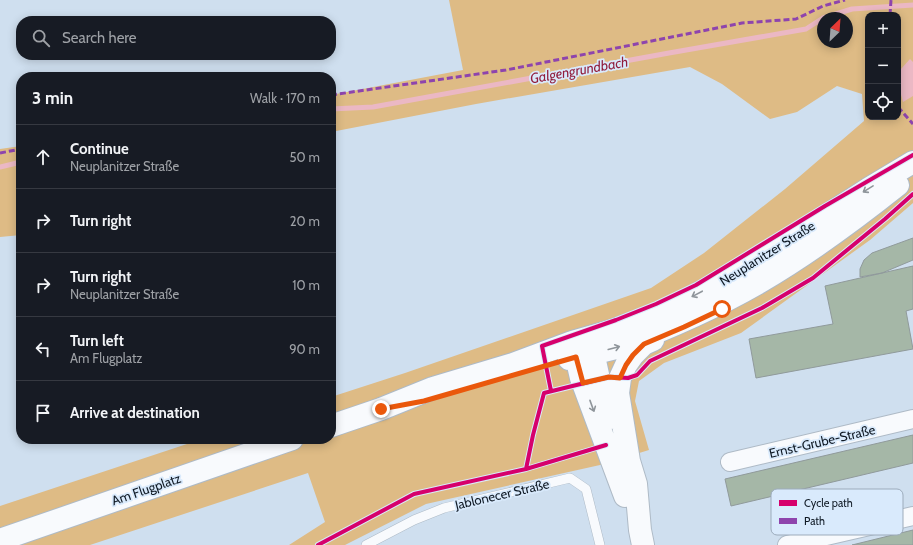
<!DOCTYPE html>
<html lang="en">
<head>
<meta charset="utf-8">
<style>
	:root { --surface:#171b24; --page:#242831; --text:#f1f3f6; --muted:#9ea1a6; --line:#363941 }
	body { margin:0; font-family:Cabin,sans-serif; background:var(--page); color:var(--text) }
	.controls { position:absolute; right:12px; top:12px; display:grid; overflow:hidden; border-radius:8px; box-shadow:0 2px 10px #0003 }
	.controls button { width:36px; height:36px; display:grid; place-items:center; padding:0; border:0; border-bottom:1px solid var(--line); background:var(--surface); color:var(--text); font:20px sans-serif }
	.compass { position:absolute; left:817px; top:12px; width:36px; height:36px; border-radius:50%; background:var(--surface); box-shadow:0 2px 10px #0003; rotate:25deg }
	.stop { position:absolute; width:12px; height:12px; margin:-9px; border:3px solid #ea580c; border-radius:50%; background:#fff }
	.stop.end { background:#ea580c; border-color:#fff; box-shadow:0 1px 4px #0008 }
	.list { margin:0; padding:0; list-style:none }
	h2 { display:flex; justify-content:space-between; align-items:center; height:52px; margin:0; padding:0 16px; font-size:17px }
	h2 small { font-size:13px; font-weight:400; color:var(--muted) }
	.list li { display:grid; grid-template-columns:26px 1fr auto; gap:12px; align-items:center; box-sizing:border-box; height:64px; padding:0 16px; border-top:1px solid var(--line) }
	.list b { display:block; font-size:15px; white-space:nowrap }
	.list p { margin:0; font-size:13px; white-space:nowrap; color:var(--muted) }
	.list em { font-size:13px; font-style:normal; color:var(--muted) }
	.icon { flex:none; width:22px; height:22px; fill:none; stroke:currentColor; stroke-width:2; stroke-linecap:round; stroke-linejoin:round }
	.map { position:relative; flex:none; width:913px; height:545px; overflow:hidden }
	.search { position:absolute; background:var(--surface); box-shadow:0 2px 10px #0003; left:16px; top:16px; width:320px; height:44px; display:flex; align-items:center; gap:10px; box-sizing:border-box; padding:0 14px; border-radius:16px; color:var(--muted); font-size:15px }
	.panel { position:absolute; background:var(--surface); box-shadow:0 2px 10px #0003; left:16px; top:72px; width:320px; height:372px; border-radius:16px }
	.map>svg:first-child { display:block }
</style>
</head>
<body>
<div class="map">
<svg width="913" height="545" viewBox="0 0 913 545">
	<rect width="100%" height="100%" fill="#cfdfef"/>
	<path fill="#debb85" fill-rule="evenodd" d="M449 0H913V203L870 240 741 333 664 363 639 381 635 401 649 450 600 465 426 504 345 545H289L325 522 308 473 90 545H0V506L202 439H331V397L405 373 651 288 704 253 785 189 864 121 862 94 837 86 797 112 770 119 722 84 690 67 476 104 331 132V95L463 70ZM868 15H898V117H868ZM823 18H847V42H823Z
		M21 146V235L0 237V149Z"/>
	<path fill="#ebb8c4" d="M910 59 913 62V96L903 102 899 87 901 69Z"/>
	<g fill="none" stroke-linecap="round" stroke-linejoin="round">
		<path stroke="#ebb8c4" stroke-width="5" d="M823 18 852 9 913 5
			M331 109 373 107 669 53 806 29 823 18
			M0 167 21 162"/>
	</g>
	<path fill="#a5b7a7" stroke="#909a9b" d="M913 238V260L882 273 860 277V269L864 260 872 253Z
		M913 266V309L906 311 913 349 756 378 749 339 833 324 825 286Z
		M913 435V463L731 506 725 479Z
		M913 530V545H852Z"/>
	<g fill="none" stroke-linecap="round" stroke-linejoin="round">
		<defs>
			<path id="lane" d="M366 545 414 520 444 508 570 478 586 489 600 545"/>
			<path id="street" d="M730 462 913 419
				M787 545 913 516"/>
			<path id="secondary" d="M590 338 599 379 614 418
				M573 343 581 378 625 496
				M569 359C586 354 603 352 619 347 667 329 715 308 760 282 808 254 854 220 898 185
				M331 426 381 409 433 388 513 364 572 342 614 330 667 310 715 285 767 254 868 189 913 162
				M0 540 292 439
				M643 545 640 530 636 484 629 461 618 393 620 378 626 365 633 355 644 344 653 340"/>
		</defs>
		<use href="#lane" stroke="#aebac6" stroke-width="10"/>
		<use href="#street" stroke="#aebac6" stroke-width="20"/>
		<use href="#secondary" stroke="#aebac6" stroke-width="24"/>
		<use href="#lane" stroke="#f8fafd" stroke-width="9"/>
		<use href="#street" stroke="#f8fafd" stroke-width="18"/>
		<use href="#secondary" stroke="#f8fafd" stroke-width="22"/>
		<path stroke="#8e44ad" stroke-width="3" stroke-dasharray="6 3" stroke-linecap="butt" d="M890 15 891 0
			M331 95 506 70 742 23 796 19 823 6 845 0
			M898 107 913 124
			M0 153 21 149"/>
		<defs>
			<path id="cycleway" d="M551 391 542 346 616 320 656 304 696 285 825 206 913 155
				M526 469 533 435 544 393 609 377 628 378 637 375 650 361 762 308 813 278 885 219 913 194
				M318 545 414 494 526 469 606 445"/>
		</defs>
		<use href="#cycleway" stroke="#d9eafc" stroke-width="6"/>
		<use href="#cycleway" stroke="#d6006c" stroke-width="4"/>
	</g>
	<defs><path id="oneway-shaft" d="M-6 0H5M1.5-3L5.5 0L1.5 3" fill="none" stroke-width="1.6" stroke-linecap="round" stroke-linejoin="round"/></defs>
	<g stroke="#8f959b">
		<use href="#oneway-shaft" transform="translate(868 189) rotate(148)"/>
		<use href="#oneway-shaft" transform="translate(697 294) rotate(152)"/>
		<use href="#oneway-shaft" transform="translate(614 348) rotate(-15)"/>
		<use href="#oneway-shaft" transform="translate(592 406) rotate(70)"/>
	</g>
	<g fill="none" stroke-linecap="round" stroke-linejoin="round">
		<path stroke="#ea580c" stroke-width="5" d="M381 409 424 401 576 357 583 383 609 377 620 378 626 365 633 355 644 344 684 327 722 309"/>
	</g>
	<g text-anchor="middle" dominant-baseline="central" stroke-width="3.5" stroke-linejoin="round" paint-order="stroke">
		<g font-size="13" fill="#0f1924" stroke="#d9eafc">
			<text transform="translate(767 253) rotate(-32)">Neuplanitzer Straße</text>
			<text transform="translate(822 441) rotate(-13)">Ernst-Grube-Straße</text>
			<text transform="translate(146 489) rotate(-19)">Am Flugplatz</text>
			<text transform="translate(502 494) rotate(-13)">Jablonecer Straße</text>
		</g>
		<g font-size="14" font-style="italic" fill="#911e3e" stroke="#d9eafc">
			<text transform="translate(579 70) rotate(-10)">Galgengrundbach</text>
		</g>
	</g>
	<rect x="771" y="489" width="132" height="46" rx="6" fill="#d9eafc" stroke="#9cabbb" stroke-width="1"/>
	<rect x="779" y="500" width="18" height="6" fill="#d6006c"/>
	<rect x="779" y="518" width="18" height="6" fill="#8e44ad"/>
	<g font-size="11" fill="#0f1924">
		<text x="804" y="507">Cycle path</text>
		<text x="804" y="525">Path</text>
	</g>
</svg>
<div class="controls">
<button>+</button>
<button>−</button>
<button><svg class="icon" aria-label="locate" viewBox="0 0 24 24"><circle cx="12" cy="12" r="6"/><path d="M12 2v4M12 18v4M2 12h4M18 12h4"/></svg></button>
</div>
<svg class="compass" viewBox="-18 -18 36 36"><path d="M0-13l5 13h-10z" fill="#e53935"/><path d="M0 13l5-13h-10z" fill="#9ea1a6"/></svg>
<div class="stop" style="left:722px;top:309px"></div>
<div class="stop end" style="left:381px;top:409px"></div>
<div class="search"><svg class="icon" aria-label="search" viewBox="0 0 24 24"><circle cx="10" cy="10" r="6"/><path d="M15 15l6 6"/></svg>Search here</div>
<section class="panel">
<h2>3 min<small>Walk · 170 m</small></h2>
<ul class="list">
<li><svg class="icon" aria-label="ahead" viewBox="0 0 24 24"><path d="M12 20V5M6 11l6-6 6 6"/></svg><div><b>Continue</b><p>Neuplanitzer Straße</p></div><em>50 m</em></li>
<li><svg class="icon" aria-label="right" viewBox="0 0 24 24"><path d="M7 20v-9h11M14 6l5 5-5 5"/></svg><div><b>Turn right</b></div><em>20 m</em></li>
<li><svg class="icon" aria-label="right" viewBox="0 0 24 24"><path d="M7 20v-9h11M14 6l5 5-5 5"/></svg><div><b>Turn right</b><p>Neuplanitzer Straße</p></div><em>10 m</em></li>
<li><svg class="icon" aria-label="left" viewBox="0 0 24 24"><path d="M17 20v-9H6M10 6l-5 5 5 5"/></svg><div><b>Turn left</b><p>Am Flugplatz</p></div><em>90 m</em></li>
<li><svg class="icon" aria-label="arrive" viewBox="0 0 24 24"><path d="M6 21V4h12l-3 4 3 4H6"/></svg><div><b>Arrive at destination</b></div></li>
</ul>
</section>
</div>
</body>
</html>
